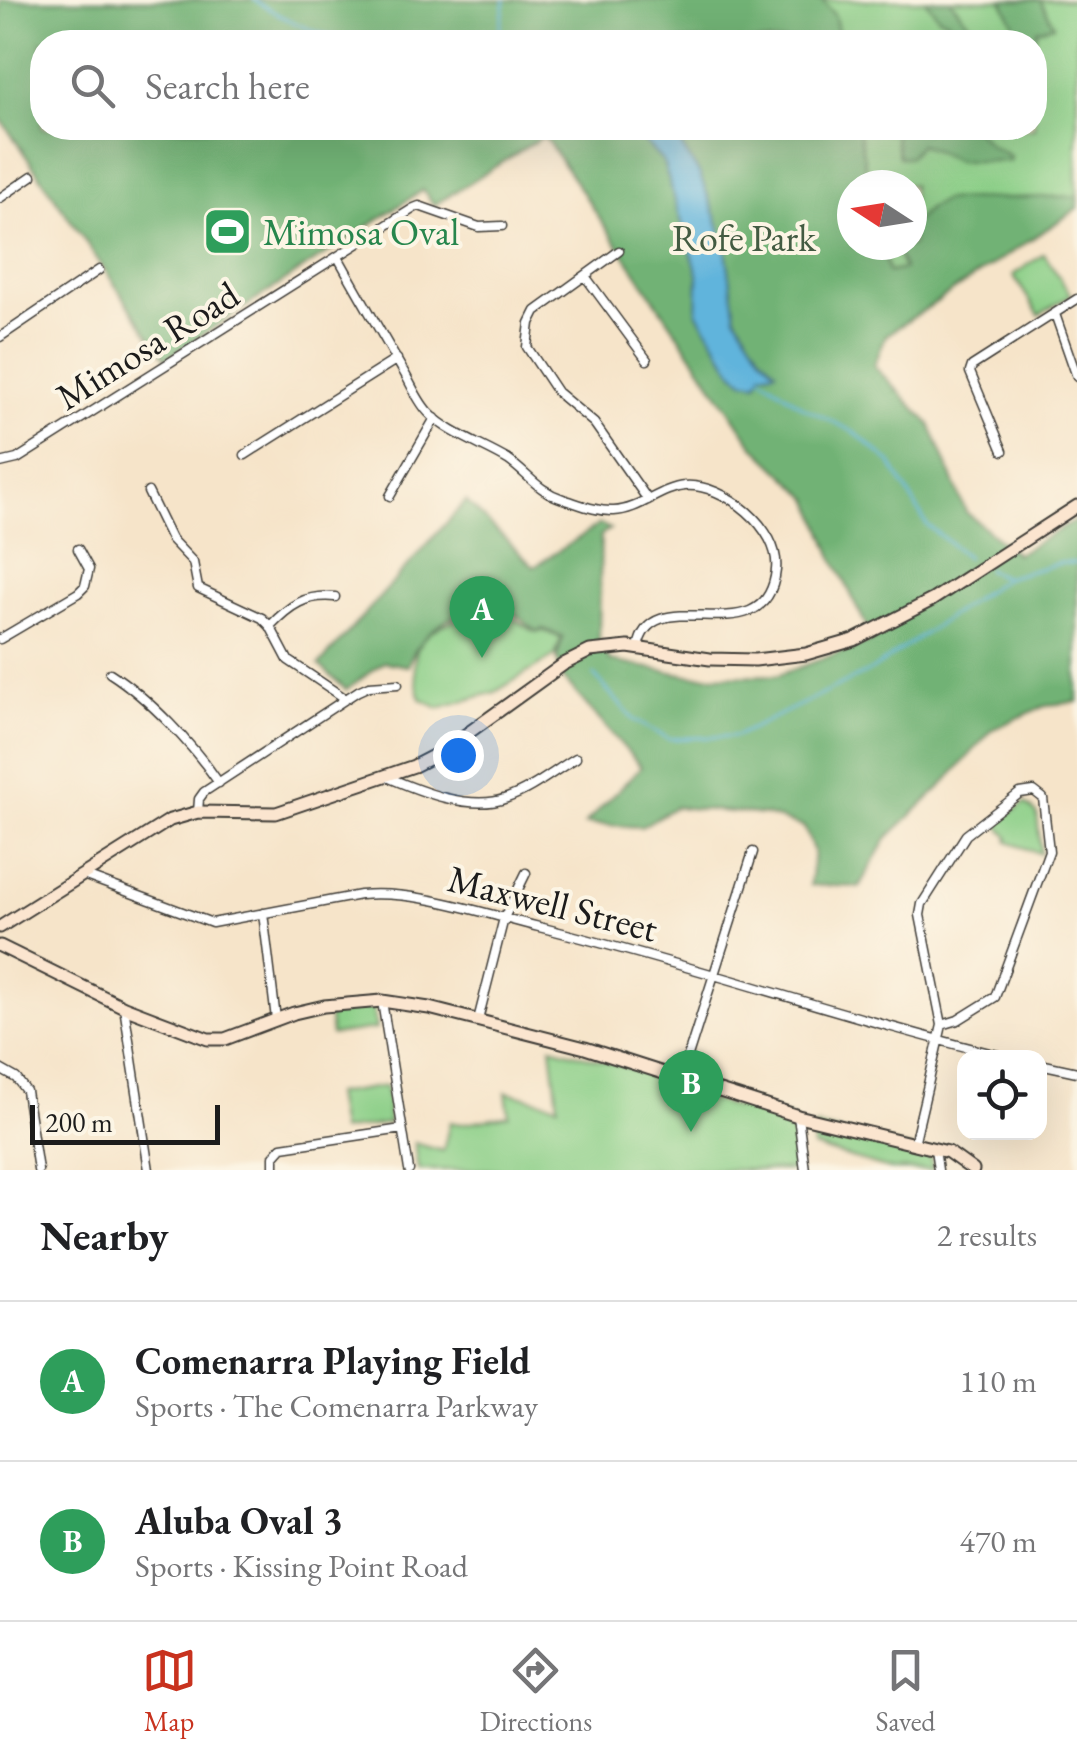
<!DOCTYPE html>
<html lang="en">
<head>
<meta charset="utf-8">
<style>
	:root { --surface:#fff; --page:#f2f2f2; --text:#202124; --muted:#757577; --line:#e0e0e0; --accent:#c8321e }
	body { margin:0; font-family:"EB Garamond",serif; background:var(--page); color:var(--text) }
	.controls { position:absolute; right:30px; bottom:30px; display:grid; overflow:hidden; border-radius:20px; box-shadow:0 10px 40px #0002 }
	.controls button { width:90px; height:90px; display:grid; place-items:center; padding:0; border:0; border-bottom:2px solid var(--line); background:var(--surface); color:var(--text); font:50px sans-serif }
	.compass { position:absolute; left:837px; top:170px; width:90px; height:90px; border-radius:50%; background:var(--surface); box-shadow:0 10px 40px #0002; rotate:282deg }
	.scale { position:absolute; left:30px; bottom:25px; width:190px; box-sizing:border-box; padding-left:10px; border:5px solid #1c1c1c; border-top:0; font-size:28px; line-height:35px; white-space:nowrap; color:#1c1c1c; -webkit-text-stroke:8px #fcf5e5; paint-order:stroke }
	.you { position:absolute; left:458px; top:755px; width:35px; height:35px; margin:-25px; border:8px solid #fff; border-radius:50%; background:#1a73e8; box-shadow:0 0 0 15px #1a73e833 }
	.badge { display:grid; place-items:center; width:65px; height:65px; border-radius:50%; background:var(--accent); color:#fff; font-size:32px; font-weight:700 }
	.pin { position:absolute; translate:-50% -82px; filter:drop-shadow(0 2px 5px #0008) }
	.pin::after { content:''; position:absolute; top:52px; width:35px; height:30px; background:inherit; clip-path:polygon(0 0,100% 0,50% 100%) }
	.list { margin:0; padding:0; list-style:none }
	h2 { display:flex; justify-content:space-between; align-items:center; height:130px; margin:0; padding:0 40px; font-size:42px }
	h2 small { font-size:32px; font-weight:400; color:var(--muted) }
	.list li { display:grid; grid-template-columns:65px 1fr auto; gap:30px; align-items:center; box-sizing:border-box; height:160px; padding:0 40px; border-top:2px solid var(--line) }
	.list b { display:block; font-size:38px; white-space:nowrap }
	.list p { margin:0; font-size:32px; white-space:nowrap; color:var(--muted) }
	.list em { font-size:32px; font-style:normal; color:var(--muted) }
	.icon { flex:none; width:55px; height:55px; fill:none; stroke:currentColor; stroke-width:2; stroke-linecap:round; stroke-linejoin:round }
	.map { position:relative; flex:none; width:1077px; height:1170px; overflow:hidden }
	.search { position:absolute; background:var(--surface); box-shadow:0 10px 40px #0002; left:30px; right:30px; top:30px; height:110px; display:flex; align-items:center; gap:25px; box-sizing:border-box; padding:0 35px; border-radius:40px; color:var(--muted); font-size:38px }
	.sheet { height:450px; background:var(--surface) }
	nav { display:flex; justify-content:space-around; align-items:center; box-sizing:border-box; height:140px; border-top:2px solid var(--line); background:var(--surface); font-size:28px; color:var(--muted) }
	nav a { display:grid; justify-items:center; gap:5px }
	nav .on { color:var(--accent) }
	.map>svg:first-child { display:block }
</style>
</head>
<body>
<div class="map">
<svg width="1077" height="1170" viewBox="0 0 1077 1170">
	<rect width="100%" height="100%" fill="#fcf5e5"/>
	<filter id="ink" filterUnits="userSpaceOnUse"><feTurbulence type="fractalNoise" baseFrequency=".01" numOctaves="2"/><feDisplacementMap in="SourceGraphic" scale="20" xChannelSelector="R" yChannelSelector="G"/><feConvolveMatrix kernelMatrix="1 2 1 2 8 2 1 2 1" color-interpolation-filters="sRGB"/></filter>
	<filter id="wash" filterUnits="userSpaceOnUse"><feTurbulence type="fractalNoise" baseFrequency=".0048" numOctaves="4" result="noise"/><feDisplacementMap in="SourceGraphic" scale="40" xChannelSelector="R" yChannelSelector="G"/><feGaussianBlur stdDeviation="2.25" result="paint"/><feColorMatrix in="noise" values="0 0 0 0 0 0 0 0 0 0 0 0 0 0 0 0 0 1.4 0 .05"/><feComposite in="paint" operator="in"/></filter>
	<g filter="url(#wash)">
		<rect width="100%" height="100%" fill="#f6e4c9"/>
		<path fill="#8ccf88" stroke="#547652" stroke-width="2.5" fill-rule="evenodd" d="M631 0H1077V209L743 430 556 128H1034V42H659ZM852 185H912V245H852Z
			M1044 254 1071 295 1039 315 1013 275Z
			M481 612C513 612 509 618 535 632L544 631 561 638 555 656 495 692 439 708 421 699C402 639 427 628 481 612Z
			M1025 803 1037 813 1041 854 1008 842 1009 838 996 822Z
			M373 1006 376 1029 331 1035 328 1011Z
			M551 1047 657 1075 656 1081 690 1093 692 1087 710 1093 708 1099 736 1108 739 1102 792 1118 798 1170H418L414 1143 443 1151 450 1122 460 1124 509 1115 506 1092 558 1105Z
			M386 1086 389 1123 340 1131 334 1094Z
			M815 1126 925 1152 930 1155 933 1170H893L813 1147Z"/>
		<path fill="#71b274" stroke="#466748" stroke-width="2.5" d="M0 0H822L835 16 840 42H42V128H858L869 185H852V245H882L888 272 904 269 897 253 901 245H912V225L928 209 944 200 1077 196V209L886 335 874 366 930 424 966 512 1016 554 1077 520V702L1047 705 993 729 940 788 888 837 859 887 810 885 814 852 804 827 766 815 675 807 641 827 585 824 641 767 561 676 557 657 563 637 543 629 539 632C527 626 518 613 505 610 466 601 419 629 408 666L384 662 346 690 319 665 466 501 534 567 600 524 610 529 601 535 599 639 610 661 694 676 779 675 873 640 832 555 811 500 753 445 544 136 434 205 423 190 166 359 0 118Z
			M925 0H950L985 42H963L948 21 939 17Z
			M1002 0H1040L1054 25 1037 30 1035 40 1029 42 1018 31Z
			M892 128H974L990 145 1010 156 1009 161H958L920 144 909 157H899Z"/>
		<path fill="#60b4dc" stroke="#3e687c" stroke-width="2.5" d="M623 128H670L699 173 717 219 726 250 736 316 761 355 776 370 762 373 757 383 746 381 734 373 697 312 698 274 663 162 637 134Z"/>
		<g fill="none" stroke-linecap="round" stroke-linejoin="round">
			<path stroke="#60b4dc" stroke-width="2.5" d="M254 0C288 22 320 37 360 42
				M498 42 505 0
				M758 374 803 407 854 432 890 462 927 525 967 557
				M987 570 1005 578 1060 563H1077
				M594 675 634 720 669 739 736 736 872 670 1005 578"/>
		</g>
	</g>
	<g filter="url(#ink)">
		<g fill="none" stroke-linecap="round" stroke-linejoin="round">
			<defs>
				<path id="street" d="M0 198 32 176
					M619 251 536 311 530 323 527 347 557 392 594 423 648 500
					M338 257C359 295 381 332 402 369 411 383 418 403 430 414 448 433 485 446 508 460 528 474 538 491 563 499 579 504 597 512 614 511 640 510 660 488 685 486 724 483 781 529 776 570 766 660 650 576 638 648
					M585 276 647 360
					M1055 314 1077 377
					M0 337 99 270
					M1003 451 970 372 972 366 1077 299
					M245 455 397 359
					M0 463 17 459 414 208 419 206 479 227 502 226
					M148 492 171 539 193 562 198 588 262 618 270 626 288 660 346 699
					M390 496 435 418
					M270 626C290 605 306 594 335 597
					M0 639 78 593 85 586 89 569 78 549
					M110 673C149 698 193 745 219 783
					M385 776C419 791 471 812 507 798 531 790 554 771 576 758
					M198 812 199 799 204 792 358 691 369 686 398 684
					M83 875 212 923 360 895C419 890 482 913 539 927 698 966 852 1020 1010 1058
					M263 913 276 1019
					M382 1001 409 1170
					M124 1007 149 1170
					M478 1020 504 918 526 873
					M1040 1064 1077 1072
					M0 1069 16 1078 26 1091 38 1170
					M681 1078 753 852
					M798 1116 805 1170
					M914 1144 942 1025 920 915 922 904 966 835 1020 793 1034 791 1043 798 1049 851 995 997 958 1020 942 1025
					M935 1149 938 1170
					M274 1170V1156L282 1147 402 1129"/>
				<path id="secondary" d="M0 927 170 820 198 812 276 813 414 766 443 751 564 664 590 651 628 647 710 659 755 660 806 654 854 640 932 600 1077 506
					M0 946 124 1007 208 1039H225L294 1013 324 1006 382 1001 429 1008 585 1048 798 1116 948 1152 973 1170"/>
			</defs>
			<use href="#street" stroke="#3d3a36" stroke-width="11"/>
			<use href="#secondary" stroke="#3d3a36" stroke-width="15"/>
			<use href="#street" stroke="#fff" stroke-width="8"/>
			<use href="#secondary" stroke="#fbe5cf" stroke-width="11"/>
		</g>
	</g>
	<defs>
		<symbol id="stadium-square" viewBox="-11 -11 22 22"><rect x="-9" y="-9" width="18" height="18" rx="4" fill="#2e9e5b" stroke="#fcf5e5"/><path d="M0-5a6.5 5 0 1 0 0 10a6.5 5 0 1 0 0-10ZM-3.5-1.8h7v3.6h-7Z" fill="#fff"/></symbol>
	</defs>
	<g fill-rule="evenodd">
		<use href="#stadium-square" x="200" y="204" width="55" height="55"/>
	</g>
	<g text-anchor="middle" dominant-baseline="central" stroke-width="8" stroke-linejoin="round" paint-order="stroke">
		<g font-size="38" fill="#27864d" stroke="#fcf5e5" text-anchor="start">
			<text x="263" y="231">Mimosa Oval</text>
		</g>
		<g font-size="38" fill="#435b42" stroke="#fcf5e5">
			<text x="744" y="237">Rofe Park</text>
		</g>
		<g font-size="38" fill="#1c1c1c" stroke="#fcf5e5">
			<text transform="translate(147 345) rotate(-32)">Mimosa Road</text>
			<text transform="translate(553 903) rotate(14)">Maxwell Street</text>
		</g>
	</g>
</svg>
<div class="controls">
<button><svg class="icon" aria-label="locate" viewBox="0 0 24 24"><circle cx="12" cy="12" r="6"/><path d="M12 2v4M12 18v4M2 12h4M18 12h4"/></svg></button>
</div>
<svg class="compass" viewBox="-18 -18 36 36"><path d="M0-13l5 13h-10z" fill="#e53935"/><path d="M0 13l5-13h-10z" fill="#757577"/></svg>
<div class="scale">200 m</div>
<div class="you"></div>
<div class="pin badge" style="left:482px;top:658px;background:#2e9e5b">A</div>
<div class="pin badge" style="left:691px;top:1132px;background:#2e9e5b">B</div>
<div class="search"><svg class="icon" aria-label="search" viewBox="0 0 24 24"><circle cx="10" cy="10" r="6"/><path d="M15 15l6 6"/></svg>Search here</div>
</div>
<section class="sheet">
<h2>Nearby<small>2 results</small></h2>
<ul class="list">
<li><span class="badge" style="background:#2e9e5b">A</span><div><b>Comenarra Playing Field</b><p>Sports · The Comenarra Parkway</p></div><em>110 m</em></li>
<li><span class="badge" style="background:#2e9e5b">B</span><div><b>Aluba Oval 3</b><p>Sports · Kissing Point Road</p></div><em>470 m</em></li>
</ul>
</section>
<nav>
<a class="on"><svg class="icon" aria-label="map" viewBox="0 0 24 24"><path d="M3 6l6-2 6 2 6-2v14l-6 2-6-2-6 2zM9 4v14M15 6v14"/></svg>Map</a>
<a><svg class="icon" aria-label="directions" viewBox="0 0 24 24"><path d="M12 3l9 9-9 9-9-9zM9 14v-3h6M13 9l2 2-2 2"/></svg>Directions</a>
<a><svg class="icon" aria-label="saved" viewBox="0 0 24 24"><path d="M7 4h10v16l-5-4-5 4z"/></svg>Saved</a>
</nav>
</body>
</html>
